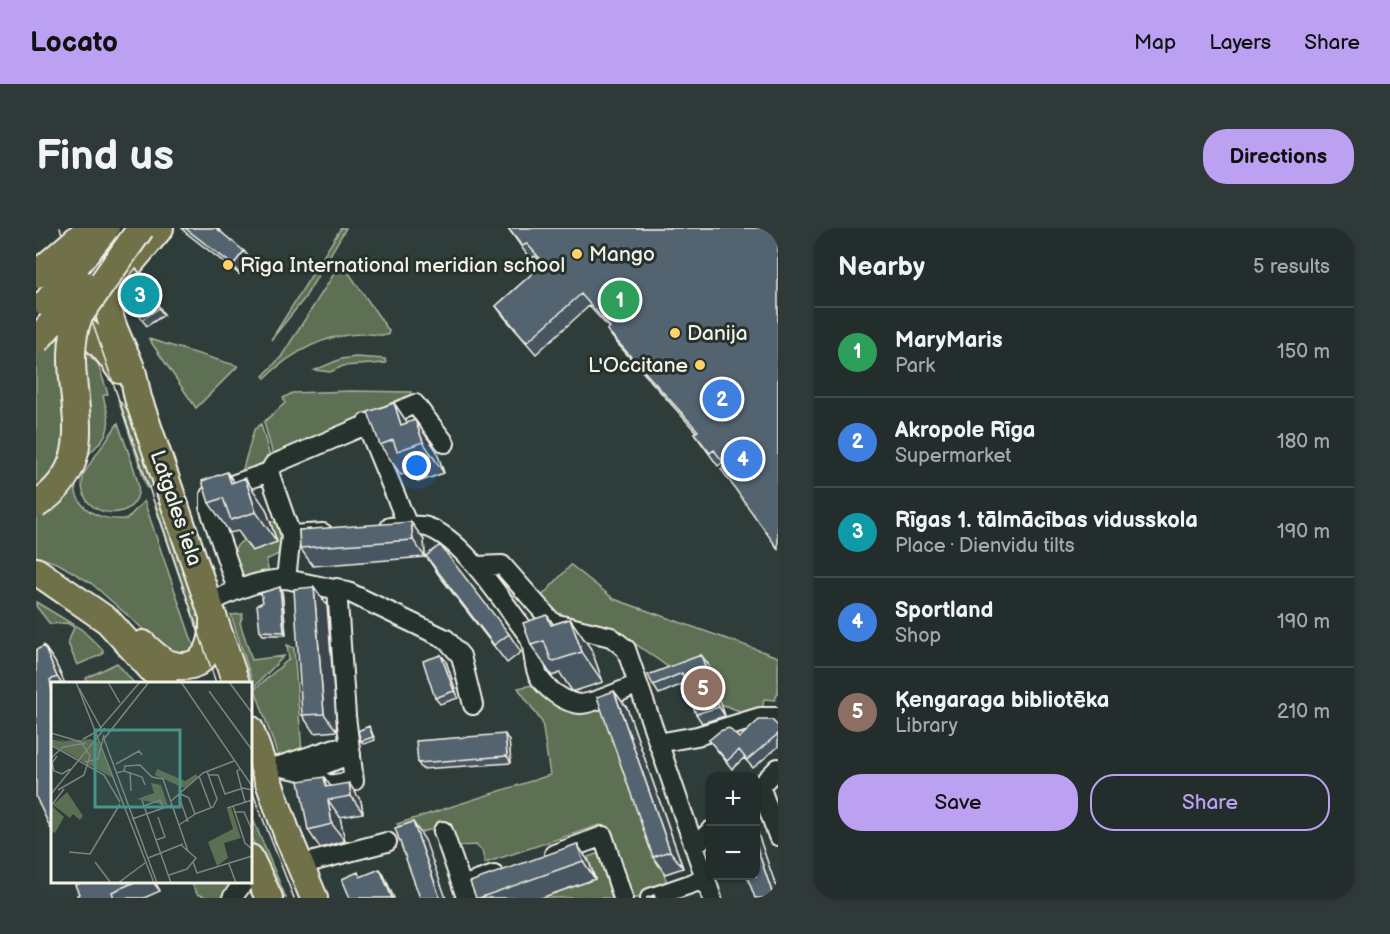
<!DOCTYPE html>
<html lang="en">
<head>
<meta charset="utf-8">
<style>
	:root { --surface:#232e2c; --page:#2f3a38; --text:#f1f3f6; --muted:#a3a8a9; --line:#404a48; --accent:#bca0f2 }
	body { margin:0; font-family:"Balsamiq Sans",sans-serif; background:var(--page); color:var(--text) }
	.controls { position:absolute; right:18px; bottom:18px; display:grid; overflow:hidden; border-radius:12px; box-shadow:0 2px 4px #0004 }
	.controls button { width:54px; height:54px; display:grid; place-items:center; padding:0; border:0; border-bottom:2px solid var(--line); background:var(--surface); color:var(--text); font:30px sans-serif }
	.you { position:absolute; left:381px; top:238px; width:21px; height:21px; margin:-15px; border:4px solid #fff; border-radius:50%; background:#1a73e8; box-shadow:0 0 0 9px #1a73e833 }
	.badge { display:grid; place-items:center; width:39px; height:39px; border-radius:50%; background:var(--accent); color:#fff; font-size:20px; font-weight:700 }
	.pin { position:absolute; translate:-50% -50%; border:3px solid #fff; box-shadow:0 2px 6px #0006 }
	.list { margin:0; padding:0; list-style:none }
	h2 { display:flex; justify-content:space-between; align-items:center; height:78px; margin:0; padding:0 24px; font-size:26px }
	h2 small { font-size:20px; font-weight:400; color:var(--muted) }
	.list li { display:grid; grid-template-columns:39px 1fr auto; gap:18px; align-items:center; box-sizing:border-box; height:90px; padding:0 24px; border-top:2px solid var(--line) }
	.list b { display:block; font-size:22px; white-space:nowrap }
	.list p { margin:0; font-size:20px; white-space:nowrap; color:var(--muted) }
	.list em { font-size:20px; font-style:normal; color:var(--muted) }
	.actions { display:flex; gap:12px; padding:18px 24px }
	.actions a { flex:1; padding:14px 0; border:2px solid var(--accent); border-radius:24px; text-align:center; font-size:21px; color:var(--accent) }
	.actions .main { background:var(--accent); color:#111 }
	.map { position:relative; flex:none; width:742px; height:670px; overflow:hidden; border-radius:24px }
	header { display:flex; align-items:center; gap:36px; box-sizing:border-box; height:84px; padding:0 30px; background:var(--accent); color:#111 }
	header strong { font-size:28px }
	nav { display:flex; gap:33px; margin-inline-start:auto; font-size:21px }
	.intro { display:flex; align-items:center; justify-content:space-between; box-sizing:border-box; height:144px; padding:0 36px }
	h1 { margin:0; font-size:42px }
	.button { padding:15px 27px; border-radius:24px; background:var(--accent); color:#111; font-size:21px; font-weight:700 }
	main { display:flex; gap:36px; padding:0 36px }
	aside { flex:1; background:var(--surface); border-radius:24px; box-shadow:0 2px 4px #0004 }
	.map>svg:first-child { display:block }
</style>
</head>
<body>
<header>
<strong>Locato</strong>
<nav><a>Map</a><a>Layers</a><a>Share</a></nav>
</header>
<div class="intro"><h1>Find us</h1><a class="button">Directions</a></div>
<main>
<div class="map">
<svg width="742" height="670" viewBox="0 0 742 670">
	<rect width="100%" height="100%" fill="#2f3d3a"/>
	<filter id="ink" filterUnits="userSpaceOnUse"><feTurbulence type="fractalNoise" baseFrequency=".0167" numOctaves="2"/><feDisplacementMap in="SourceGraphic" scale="12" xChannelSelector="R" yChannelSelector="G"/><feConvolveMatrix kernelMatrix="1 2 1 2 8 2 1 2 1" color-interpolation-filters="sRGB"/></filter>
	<g filter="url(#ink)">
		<path fill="#5d6f52" stroke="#a8b09d" stroke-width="1.5" d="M305 0H310L268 71 235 112Z
			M303 38H308L353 103 352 107C343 108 334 105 324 106 286 107 256 124 229 150L227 148 245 129Z
			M0 102 24 105 35 111 62 136 72 166 67 168C70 181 75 190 71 203 66 218 49 225 43 240 29 276 59 294 91 291L108 273 158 419 152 424 134 425 55 355 23 336 0 328Z
			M113 111 202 138 160 180Z
			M320 129 349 131 350 135 307 138 294 144 279 142 305 131Z
			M315 163 375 164 374 173 238 231 228 194 249 175 247 170 256 165Z
			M82 171 93 183 120 256 111 260Z
			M82 195C88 214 98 236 102 256 108 297 38 293 47 249 48 241 75 207 82 195Z
			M225 196 235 233 206 244 218 202Z
			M124 273 168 398 164 408 120 277Z
			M234 294H241L250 310 245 325 230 332 232 341 229 347C206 353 201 348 196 325 209 303 219 310 241 314Z
			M535 337 578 371 742 429V464L739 472 728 471 726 483 709 485 685 476 588 408 527 393 503 371Z
			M0 374 45 401 67 422V426L41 437 32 415 38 399 31 395 14 396 0 378Z
			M207 386 204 395 216 432 248 428 218 459 195 387Z
			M251 417 258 420 266 525 243 531 219 461 253 431Z
			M81 435 98 455H52L50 450Z
			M501 456 570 480 633 660 603 670H589L568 603 564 597 449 635 446 623 440 617 422 618 413 597 374 607 361 596 514 547 506 494 482 460Z
			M214 584 250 670H242L215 609Z
			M563 625 576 670H505L559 651 552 629Z
			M155 654H198L188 670H173L161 666Z"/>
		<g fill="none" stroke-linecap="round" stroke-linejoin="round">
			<defs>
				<path id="minor" d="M330 195 372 298
					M233 244 255 307
					M354 299C366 298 379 296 391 299 427 310 469 377 492 407L517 395 575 409 590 421 676 670
					M440 338 466 337 517 395
					M250 351 312 364 410 411 425 428 437 477
					M201 361 174 282V267L179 263 233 244 238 236 379 176 409 215
					M172 376C196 363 223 351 250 351L255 307 287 305
					M492 407C499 419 496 434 502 447 508 460 529 475 544 476 557 476 588 462 602 456
					M622 515 661 508 724 489H742
					M243 538 299 520
					M228 542 241 538 270 544 315 526
					M270 544 293 557 318 553 310 488 301 360
					M724 558 742 608
					M720 562 742 540
					M407 603 430 669
					M658 619 674 603
					M518 626 567 608 587 670
					M263 637 351 614
					M426 658 458 647
					M196 670 208 654
					M614 670 669 651"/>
				<path id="highway" d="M124 0 76 57C63 89 89 117 97 146 99 154 100 162 102 170L200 455
					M22 88C49 100 68 116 84 142
					M0 343 72 393 128 455
					M107 416C115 424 124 433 134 436 166 446 178 420 177 394
					M214 501 252 608 278 670
					M214 630 233 670"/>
			</defs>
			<use href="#minor" stroke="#f4f1e8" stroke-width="22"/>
			<use href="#highway" stroke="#f4f1e8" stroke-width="30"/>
			<use href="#minor" stroke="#26332d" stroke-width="18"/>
			<use href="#highway" stroke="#6f704a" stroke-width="26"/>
			<path stroke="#f4f1e8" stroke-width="1.5" d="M24 0 180 455
				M214 558 258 670"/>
			<defs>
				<path id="highway-bridge" d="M0 47 54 0
					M10 75 70 0
					M0 113 49 57
					M0 277C77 227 17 155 43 88L105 0"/>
			</defs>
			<use href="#highway-bridge" stroke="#f4f1e8" stroke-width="30" stroke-linecap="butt"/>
			<use href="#highway-bridge" stroke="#6f704a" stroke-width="26"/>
		</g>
		<path fill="#475660" stroke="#f4f1e8" stroke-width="1.5" d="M146 0H183L182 1 215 32 203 46 149 4Z
			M472 0H742L689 237 687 234 682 238 658 205 660 204 580 114 571 102 573 100 553 78 500 126 469 90 460 78 507 36 499 28 494 31Z
			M100 40 128 87 111 98 106 92Z
			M358 175 371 195 379 192 400 222 408 245 382 254 375 244 365 247 344 217Z
			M198 254 230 281 241 314 216 323 202 303 194 305 173 275Z
			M263 302 388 312 389 329 277 338 264 320Z
			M390 328 473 406 485 424 471 435 402 346Z
			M244 359 246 362 250 407H227L224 403 227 374Z
			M278 359 291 377 301 503 278 505 266 487Z
			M534 391 555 421 567 454 539 463H536L524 445 516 448 495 417 518 396Z
			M8 418 19 434 29 456H16V602L14 599Z
			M405 427 410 433 422 470 404 476 399 470Z
			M665 427 672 436 689 488 666 495 660 486 649 455 623 466 617 457Z
			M578 463 591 480 647 640 629 646 617 629Z
			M742 498V519L717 540 708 530 696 541 673 512 703 510Z
			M335 502 339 512 328 516 325 513Z
			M473 513 475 535 386 541 382 535Z
			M295 558 325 573 327 585 304 589 309 613 284 620 272 602Z
			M541 616 553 634 559 651 505 670H440Z
			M47 654H119L124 663 108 670H42Z"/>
		<path fill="#3a464e" stroke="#f4f1e8" stroke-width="1.5" d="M208 23 215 32 203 46 197 37Z
			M100 40 105 46 128 87 123 80Z
			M358 175 379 206 365 197Z
			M379 192 400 222 408 245 387 214Z
			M191 244 213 275 216 286 195 255Z
			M209 250 230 281 241 314 220 284Z
			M375 294 388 312 389 329 377 312Z
			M244 359 246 362 250 407 248 404Z
			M278 359 291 377 301 503 288 486Z
			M511 387 532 417 536 428 515 397Z
			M534 391 555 421 567 454 546 424Z
			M8 418 19 434 29 456H26L21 449Z
			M405 427 410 433 422 470 418 463Z
			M665 427 672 436 689 488 683 479Z
			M578 463 591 480 647 640 634 623Z
			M469 506 473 513 475 535 471 528Z
			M288 549 301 567 290 559Z
			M313 555 325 573 327 585 315 568Z
			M292 572 304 589 309 613 296 596Z
			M377 594 389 612 410 670H404Z
			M720 600 742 664V670H738L720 617Z
			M541 616 553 634 559 651 547 633Z
			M344 641 348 647 358 670H356Z
			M117 654H119L124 663Z"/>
		<path fill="#536470" stroke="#f4f1e8" stroke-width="1.5" d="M149 0H180L208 23 197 37Z
			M472 0H742V321L685 241 689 237 678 222 674 225 658 205 662 203 571 102 574 99 545 66 491 114 460 78 508 35 491 16 486 18Z
			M100 40 123 80 106 92 85 58Z
			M358 175 365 197 379 192 387 214 361 223 357 212 344 217 332 184Z
			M191 244 195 255 209 250 220 284 195 292 187 270 173 275 166 253Z
			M375 294 377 312 264 320 263 302Z
			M404 317 473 406 458 417 390 328Z
			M244 359 248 404 224 403 221 377 227 374 225 365Z
			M278 359 288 486 266 487 258 361Z
			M511 387 515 397 534 391 546 424 518 433 515 432 508 413 495 417 487 395Z
			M8 418 21 449 14 452 16 463V599H14L0 569V422Z
			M405 427 418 463 399 470 387 433Z
			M665 427 683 479 660 486 646 445 617 457 612 447Z
			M578 463 634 623 617 629 561 469Z
			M723 492H736L742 498V506L711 532 703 522 691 533 673 512 684 503 693 500 703 510Z
			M333 498 337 509 325 513 322 503Z
			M469 506 471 528 382 535 380 513Z
			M288 549 290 559 313 555 315 568 292 572 296 596 272 602 263 553Z
			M377 594 404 670H384L359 600Z
			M541 616 547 633 443 670H440L434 654Z
			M720 617 738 670H719L711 648H720Z
			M344 641 356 670H314L306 651 322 644 324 649Z
			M47 654H99L76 664 78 670H42L41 667 43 666 39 657Z
			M618 667 619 670H610Z"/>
	</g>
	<g fill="#ffd166" stroke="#26332d" stroke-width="2">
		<circle cx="541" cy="26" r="6"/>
		<circle cx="192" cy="37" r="6"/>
		<circle cx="639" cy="105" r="6"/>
		<circle cx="664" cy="137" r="6"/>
	</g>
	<g text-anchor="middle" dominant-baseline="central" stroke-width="6" stroke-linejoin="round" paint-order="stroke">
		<g font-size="21" fill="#f4f1e8" stroke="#26332d" text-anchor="start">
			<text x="553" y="26">Mango</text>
			<text x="204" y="37">Rīga International meridian school</text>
			<text x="651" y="105">Danija</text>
			<text x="652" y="137" text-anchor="end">L'Occitane</text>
		</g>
		<g font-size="21" fill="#f4f1e8" stroke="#26332d">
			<text transform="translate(140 280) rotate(71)">Latgales iela</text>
		</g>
	</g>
	<g transform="translate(15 454)">
		<rect width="201" height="201" fill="#2f3d3a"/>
		<path d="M0 54 14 59 39 57 47 60 62 96 0 62V57L14 60ZM106 87 134 99 145 92 147 95 133 106 104 93ZM100 101 110 103 117 124 86 117 103 111ZM16 110 32 134 29 138 22 132 19 136 2 123ZM1 124 13 135 4 151 0 149ZM180 125 190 156 173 161 177 176 166 184 157 160 182 147 176 127Z" fill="#5d6f52"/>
		<path fill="none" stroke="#7e8580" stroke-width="1.5" d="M25 0 103 201M57 0 69 21M98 0 53 57 106 201M130 0 201 104M178 0 201 31M28 6 50 46M158 9 201 68M0 51 30 60 39 74 33 93 7 108M32 57 47 49 89 0M0 63 53 93 69 120M6 74 1 81 3 89 11 92 19 87M0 76 12 65 35 61M34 80 47 77 53 53M65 82 88 69 91 73M189 87 186 89 194 120M73 89 91 95 94 103M79 90 80 109M65 91 73 89 74 84 89 83 101 95 112 97 137 169M158 93H167L174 112 192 106 201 108M148 94 160 126M0 112 54 46M127 112 137 140M91 118 120 201M120 119 152 91 183 79M0 124 13 107M93 124 109 118 112 126M182 124 194 161 201 167M176 126 201 118M184 130H193L201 148M144 132 162 125 166 117 156 89M81 137 121 123M128 143 144 132 138 116 128 111M105 158 114 155 107 135M18 170 39 172 69 122M97 176 132 162M44 180 60 201M142 180 146 191 201 174M178 182 185 201M118 193 136 187 145 176 130 163M67 201 94 181"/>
		<path fill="#48958c" fill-opacity="0.15" stroke="#48958c" stroke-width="3" d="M44 48H129V125H44Z"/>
		<rect width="201" height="201" fill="none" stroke="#f4f1e8" stroke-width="3"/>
	</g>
</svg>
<div class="controls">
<button>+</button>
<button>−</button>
</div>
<div class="you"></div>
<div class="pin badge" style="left:584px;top:72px;background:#2e9e5b">1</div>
<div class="pin badge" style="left:686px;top:171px;background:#3f7fe0">2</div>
<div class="pin badge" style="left:104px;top:67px;background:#0f9aa8">3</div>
<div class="pin badge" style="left:707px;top:231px;background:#3f7fe0">4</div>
<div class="pin badge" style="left:667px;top:460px;background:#8d6e63">5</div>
</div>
<aside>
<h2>Nearby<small>5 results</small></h2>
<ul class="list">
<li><span class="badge" style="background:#2e9e5b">1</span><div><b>MaryMaris</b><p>Park</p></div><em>150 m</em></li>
<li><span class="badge" style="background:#3f7fe0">2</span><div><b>Akropole Rīga</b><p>Supermarket</p></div><em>180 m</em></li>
<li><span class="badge" style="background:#0f9aa8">3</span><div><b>Rīgas 1. tālmācības vidusskola</b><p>Place · Dienvidu tilts</p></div><em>190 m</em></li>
<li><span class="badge" style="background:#3f7fe0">4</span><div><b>Sportland</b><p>Shop</p></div><em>190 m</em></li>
<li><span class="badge" style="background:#8d6e63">5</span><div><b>Ķengaraga bibliotēka</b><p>Library</p></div><em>210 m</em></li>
</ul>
<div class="actions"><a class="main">Save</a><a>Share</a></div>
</aside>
</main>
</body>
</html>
